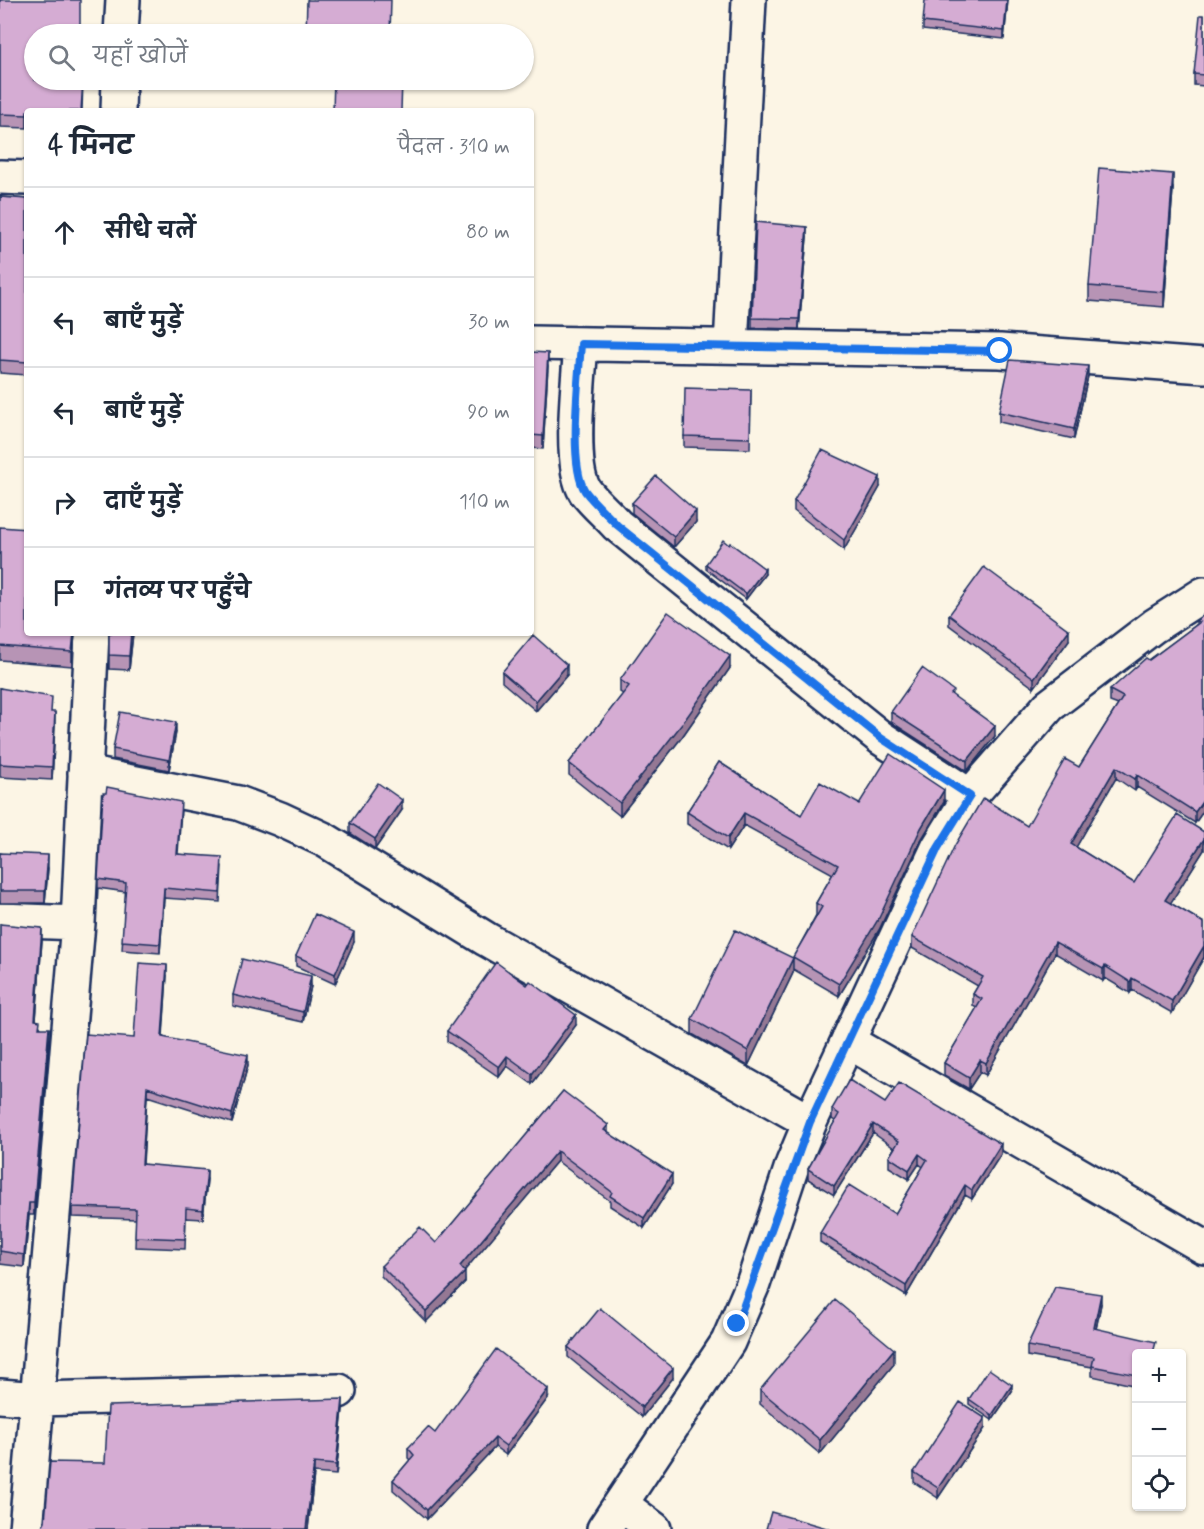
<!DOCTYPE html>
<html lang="hi">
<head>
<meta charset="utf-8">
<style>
	:root { --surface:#fff; --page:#f2f2f3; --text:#1f2937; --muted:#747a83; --line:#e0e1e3 }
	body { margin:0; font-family:Mynerve,"Playpen Sans Deva",sans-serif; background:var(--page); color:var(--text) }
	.controls { position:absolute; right:18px; bottom:18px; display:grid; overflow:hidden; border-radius:6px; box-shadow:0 2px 4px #0004 }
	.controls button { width:54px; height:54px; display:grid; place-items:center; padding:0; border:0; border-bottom:2px solid var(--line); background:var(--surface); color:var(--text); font:30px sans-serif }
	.stop { position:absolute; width:18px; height:18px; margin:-14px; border:4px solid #1a73e8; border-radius:50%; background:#fff }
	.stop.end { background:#1a73e8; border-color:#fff; box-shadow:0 2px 6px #0008 }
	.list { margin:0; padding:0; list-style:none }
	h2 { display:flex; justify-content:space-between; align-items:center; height:78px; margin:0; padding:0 24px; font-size:26px }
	h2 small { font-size:20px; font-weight:400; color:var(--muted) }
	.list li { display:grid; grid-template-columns:39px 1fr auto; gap:18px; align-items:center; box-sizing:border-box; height:90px; padding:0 24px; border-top:2px solid var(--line) }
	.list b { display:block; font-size:22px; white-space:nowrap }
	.list em { font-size:20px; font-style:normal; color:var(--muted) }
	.icon { flex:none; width:33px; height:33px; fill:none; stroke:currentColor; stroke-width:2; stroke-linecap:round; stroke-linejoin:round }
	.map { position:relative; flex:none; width:1204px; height:1529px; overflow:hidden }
	.search { position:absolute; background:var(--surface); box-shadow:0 2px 4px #0004; left:24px; top:24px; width:510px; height:66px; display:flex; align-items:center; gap:15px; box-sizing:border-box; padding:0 21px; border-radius:33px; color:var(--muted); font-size:22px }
	.panel { position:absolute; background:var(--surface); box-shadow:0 2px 4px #0004; left:24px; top:108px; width:510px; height:528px; border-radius:6px }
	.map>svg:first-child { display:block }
</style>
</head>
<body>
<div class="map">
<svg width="1204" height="1529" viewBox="0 0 1204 1529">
	<rect width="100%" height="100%" fill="#fcf5e5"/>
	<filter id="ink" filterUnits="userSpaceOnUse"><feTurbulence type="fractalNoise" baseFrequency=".0167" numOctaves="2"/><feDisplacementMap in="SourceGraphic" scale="12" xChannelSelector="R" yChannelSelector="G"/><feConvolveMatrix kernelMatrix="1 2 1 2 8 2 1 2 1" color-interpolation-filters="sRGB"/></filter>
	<g filter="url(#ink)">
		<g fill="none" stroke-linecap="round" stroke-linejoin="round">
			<defs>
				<path id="minor" d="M121 34 123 0
					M118 111 119 80
					M0 177 27 178
					M531 343 1000 351 1204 366
					M581 344C579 377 568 465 585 491 594 503 607 514 617 525L881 738 970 796
					M731 346 749 0
					M85 773 238 803 280 819 325 840 486 939 810 1122
					M0 920 78 923
					M849 1042 1204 1247
					M0 1396 38 1399 339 1391
					M622 1505 654 1529
					M26 1529 78 923 92 633
					M604 1529 728 1342 753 1284 793 1163 810 1122 938 848 970 796 1049 706 1154 626 1204 594"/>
			</defs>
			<use href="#minor" stroke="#1b2f5e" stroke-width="38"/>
			<use href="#minor" stroke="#fcf5e5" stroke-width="33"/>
		</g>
		<path fill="#b794b5" stroke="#1b2f5e" stroke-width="1.5" d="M0 0 34 34 83 80 82 111H27V128L0 127Z
			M1008 0 1004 39 923 30V22Z
			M1204 15V86L1194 85V74Z
			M1173 189 1164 307 1089 301V286Z
			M0 197 27 199V375L0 373Z
			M807 237 799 329 752 328V318Z
			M531 352 548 366 543 449 531 448Z
			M1088 376 1074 439 999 422V412Z
			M751 390 750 449 684 447V436Z
			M880 487 844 550 794 511V501Z
			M632 503 696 522 674 547 632 513Z
			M0 527 27 633H75L72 666 0 660Z
			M706 564 765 574 746 599 706 569Z
			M949 615 1069 640 1034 688 949 625Z
			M1204 615V810L1195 823 1137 787 1135 791 1116 778 1076 847 1134 883 1204 832V850L1170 903 1204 923V957L1172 1013 1132 990 1130 993 1105 978 1103 981 1055 953 986 1075 980 1072 969 1089 944 1075V1063L977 1008 973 1006V994L978 986 912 948V937L1027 826 1079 767 1118 705 1110 702V690L1149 660 1196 625V621Z
			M109 633H133L129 670 109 669Z
			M730 668 682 737 620 816 569 775V763L623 694 620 692V680Z
			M502 672 567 675 536 711 502 682Z
			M0 688 51 712 55 725 52 780 0 777Z
			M891 712 995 736 967 771 891 722Z
			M176 732 169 770 113 759V749Z
			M719 762 801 815 859 804 944 802 921 840 879 930 839 996 793 969V973L748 1066 692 1034V1019L793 958 816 915V903L833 874 744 825 728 850 687 824V812Z
			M402 810 375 849 350 833V823Z
			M181 811 178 854 222 866 220 902 164 898 160 953 122 950 126 892 98 888V879Z
			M0 853 48 868 45 903H0Z
			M0 924 42 940 36 1020 49 1041 34 1215H29L24 1267 0 1264Z
			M354 942 335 984 296 966V956Z
			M167 975 163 1037 248 1065 232 1123 147 1096 143 1164 207 1179 203 1219 186 1218 185 1249 135 1247 136 1219 72 1217V1207L134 1038Z
			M311 986 303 1022 233 1006V995Z
			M576 1025 532 1084 507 1066 499 1077 447 1041V1031Z
			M563 1091 608 1133 672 1184 644 1228 610 1206V1201L557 1161 464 1271 465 1282 426 1322 381 1276V1266L436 1243Z
			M885 1103 1001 1154 972 1199 965 1195 906 1296 820 1242V1233L895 1214 923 1167 919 1164 909 1179 889 1167V1157L894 1148 873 1133 834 1195 808 1179V1169L835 1121 832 1119V1109Z
			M1101 1304 1096 1329 1137 1353V1386L1092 1376V1367L1027 1356V1346Z
			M568 1347 673 1378 642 1417 568 1357Z
			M894 1364 820 1454 760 1404V1390Z
			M1012 1391 992 1420 969 1404V1399Z
			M548 1398 506 1455 495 1447 427 1519 393 1490V1480L410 1460 408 1458V1448L435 1433Z
			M343 1409 336 1475 314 1473 308 1529H41L105 1463Z
			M985 1428 938 1498 914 1482V1472Z"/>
		<path fill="#957894" stroke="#1b2f5e" stroke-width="1.5" d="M1007 0H1008L1004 39V31Z
			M1173 174V189L1164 307V292Z
			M807 227V237L799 329V319Z
			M548 353V366L543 449V436Z
			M1088 366V376L1074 439V429Z
			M880 477V487L844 550V540Z
			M696 511V522L674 547V537Z
			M765 569V574L746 599V594Z
			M1069 630V640L1034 688V678Z
			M74 633H75L72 666V652Z
			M131 633H133L129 670V656Z
			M730 656V668L682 737 620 816V803Z
			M567 665V675L536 711V701Z
			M55 712V725L52 780V767Z
			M176 722V732L169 770V760Z
			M995 726V736L967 771V761Z
			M1116 767V778L1071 856V844Z
			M1137 775V787L1135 791V779Z
			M944 790V802L921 840 879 930 839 996V984L921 828Z
			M1204 799V810L1195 823V812Z
			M402 800V810L375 849V839Z
			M744 813V825L728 850V838Z
			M1204 839V850L1165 912V900Z
			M48 855V868L45 903V891Z
			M164 888V898L160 953V944Z
			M42 928V940L35 1033V1020Z
			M354 932V942L335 984V974Z
			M1055 942V953L986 1075V1063Z
			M1204 946V957L1172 1013V1001Z
			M793 958V973L748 1066V1051Z
			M167 965V975L162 1047V1037Z
			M1105 966V978L1103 981V969Z
			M311 976V986L303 1022V1012Z
			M1132 978V990L1130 993V982Z
			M576 1015V1025L532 1084V1074Z
			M49 1028V1041L34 1215V1203Z
			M248 1055V1065L232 1123V1114Z
			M507 1056V1066L499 1077V1067Z
			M980 1060V1072L969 1089V1078Z
			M147 1087V1096L142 1174V1164Z
			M873 1124V1133L834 1195V1186Z
			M608 1125V1135L604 1130Z
			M1001 1144V1154L972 1199V1190Z
			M557 1151V1161L460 1276V1266Z
			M919 1154V1164L909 1179V1170Z
			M207 1170V1179L203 1219V1210Z
			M672 1174V1184L644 1228V1218Z
			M965 1185V1195L906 1296V1286Z
			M29 1203V1215L24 1267V1255Z
			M465 1272V1282L426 1322V1311Z
			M1101 1294V1304L1094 1339V1328Z
			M894 1349V1364L820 1454V1440Z
			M673 1368V1378L642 1417V1407Z
			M1012 1385V1391L992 1420V1415Z
			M548 1389V1398L506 1455V1446Z
			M343 1399V1409L336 1475V1465Z
			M985 1418V1428L938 1498V1488Z
			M495 1438V1447L427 1519V1510Z
			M314 1463V1473L308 1529H306Z"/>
		<path fill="#d5acd3" stroke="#1b2f5e" stroke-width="1.5" d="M0 0H80V34H34V80H83L81 111H27V115L0 114Z
			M307 0H391L390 34H306Z
			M925 0H1007L1004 31 923 22Z
			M1200 15H1204V75L1194 74Z
			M334 80H402L401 111H333Z
			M1099 168 1173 174 1164 292 1089 286Z
			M0 197 27 199V362L0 360Z
			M756 222 807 227 799 319 752 318Z
			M531 352 548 353 543 436 531 435Z
			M1010 360 1088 366 1074 429 999 412Z
			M685 388 751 390 750 438 684 436Z
			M822 450 880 477 844 540 794 501Z
			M656 476 696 511 674 537 632 503Z
			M0 527 27 529V633H74L72 652 0 646Z
			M723 540 729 545 730 543 765 569 746 594 706 564Z
			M984 567 1069 630 1034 678 949 615Z
			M668 612 730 656 682 724 620 803 569 763 629 686 620 680Z
			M1204 615V799L1195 812 1137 775 1135 779 1116 767 1071 844 1134 883 1177 815 1204 832V839L1165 900 1204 923V946L1172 1001 1132 978 1130 982 1105 966 1103 969 1055 942 986 1063 980 1060 969 1078 944 1063 982 999 973 994 983 977 912 937 955 845 983 798 1027 826 1065 759 1079 767 1123 697 1110 690 1146 658 1149 660 1200 622 1196 621Z
			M109 633H131L129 656 109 655Z
			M533 635 567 665 536 701 502 672Z
			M922 668 954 691 951 694 995 726 967 761 891 712Z
			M0 688 52 697 51 712H55L52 767 0 764Z
			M120 712 176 722 169 760 113 749Z
			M890 754 944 790 921 828 879 918 839 984 793 957 822 907 816 903 838 865 744 813 728 838 687 812 719 762 801 815 820 782 859 804Z
			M378 783 402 800 375 839 350 823Z
			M107 787 181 802 177 854 222 857 220 893 164 888 160 944 122 941 126 883 98 879 103 793H106Z
			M0 853 48 855 45 891H0Z
			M315 914 354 932 335 974 296 956Z
			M0 924 42 928 35 1020 40 1021 39 1028H49L34 1203H29L24 1255 0 1251Z
			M735 930 793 958 748 1051 692 1019Z
			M242 959 311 976 303 1012 233 995Z
			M496 962 527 985 530 981 576 1015 532 1074 507 1056 499 1067 447 1031Z
			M139 963 167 965 162 1037 248 1055 232 1114 147 1087 142 1164 207 1170 203 1210 186 1208 185 1239 135 1237 136 1209 72 1207 86 1034 134 1038Z
			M849 1080 885 1103 899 1083 1001 1144 972 1190 965 1185 906 1286 820 1233 849 1185 895 1214 927 1160 919 1154 909 1170 889 1157 899 1141 873 1124 834 1186 808 1169 839 1114 832 1109Z
			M563 1091 608 1125 604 1130 672 1174 644 1218 610 1196 612 1192 557 1151 460 1266 465 1272 426 1311 381 1266 420 1227 436 1243Z
			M1055 1287 1101 1294 1094 1328 1156 1342 1153 1353H1137V1375L1092 1366 1094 1357 1027 1346Z
			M835 1300 894 1349 820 1440 760 1390Z
			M600 1308 673 1368 642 1407 568 1347Z
			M496 1349 548 1389 506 1446 495 1438 427 1510 393 1480 414 1455 408 1448 428 1427 435 1433Z
			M989 1369 1012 1385 992 1415 969 1399Z
			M343 1399 336 1465 314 1463 306 1529H41L45 1521 50 1462 105 1463 108 1406Z
			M960 1402 985 1418 938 1488 914 1472Z
			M771 1512 830 1529H766Z"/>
	</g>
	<g fill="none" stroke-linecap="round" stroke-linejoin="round" filter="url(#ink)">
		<path stroke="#1a73e8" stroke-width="8" d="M737 1324 810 1122 938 848 970 796 881 738 617 525C607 514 594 503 585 491 568 465 579 377 581 344L1000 351"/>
	</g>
</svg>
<div class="controls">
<button>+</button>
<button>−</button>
<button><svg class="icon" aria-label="locate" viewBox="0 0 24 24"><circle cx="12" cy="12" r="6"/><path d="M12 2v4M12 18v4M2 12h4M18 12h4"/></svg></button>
</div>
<div class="stop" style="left:1000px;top:351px"></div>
<div class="stop end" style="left:737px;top:1324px"></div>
<div class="search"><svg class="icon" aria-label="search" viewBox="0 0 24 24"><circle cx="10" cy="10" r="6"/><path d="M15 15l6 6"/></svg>यहाँ खोजें</div>
<section class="panel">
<h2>4 मिनट<small>पैदल · 310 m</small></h2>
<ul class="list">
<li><svg class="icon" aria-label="ahead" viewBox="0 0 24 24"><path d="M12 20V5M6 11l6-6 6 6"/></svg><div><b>सीधे चलें</b></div><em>80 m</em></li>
<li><svg class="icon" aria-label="left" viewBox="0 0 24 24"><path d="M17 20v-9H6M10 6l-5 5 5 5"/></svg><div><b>बाएँ मुड़ें</b></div><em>30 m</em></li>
<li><svg class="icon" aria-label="left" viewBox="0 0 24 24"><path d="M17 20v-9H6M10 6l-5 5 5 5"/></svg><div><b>बाएँ मुड़ें</b></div><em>90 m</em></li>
<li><svg class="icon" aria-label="right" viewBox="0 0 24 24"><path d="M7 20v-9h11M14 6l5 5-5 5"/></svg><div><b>दाएँ मुड़ें</b></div><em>110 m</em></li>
<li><svg class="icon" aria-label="arrive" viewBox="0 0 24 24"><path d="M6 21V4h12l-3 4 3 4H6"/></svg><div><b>गंतव्य पर पहुँचे</b></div></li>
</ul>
</section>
</div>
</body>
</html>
